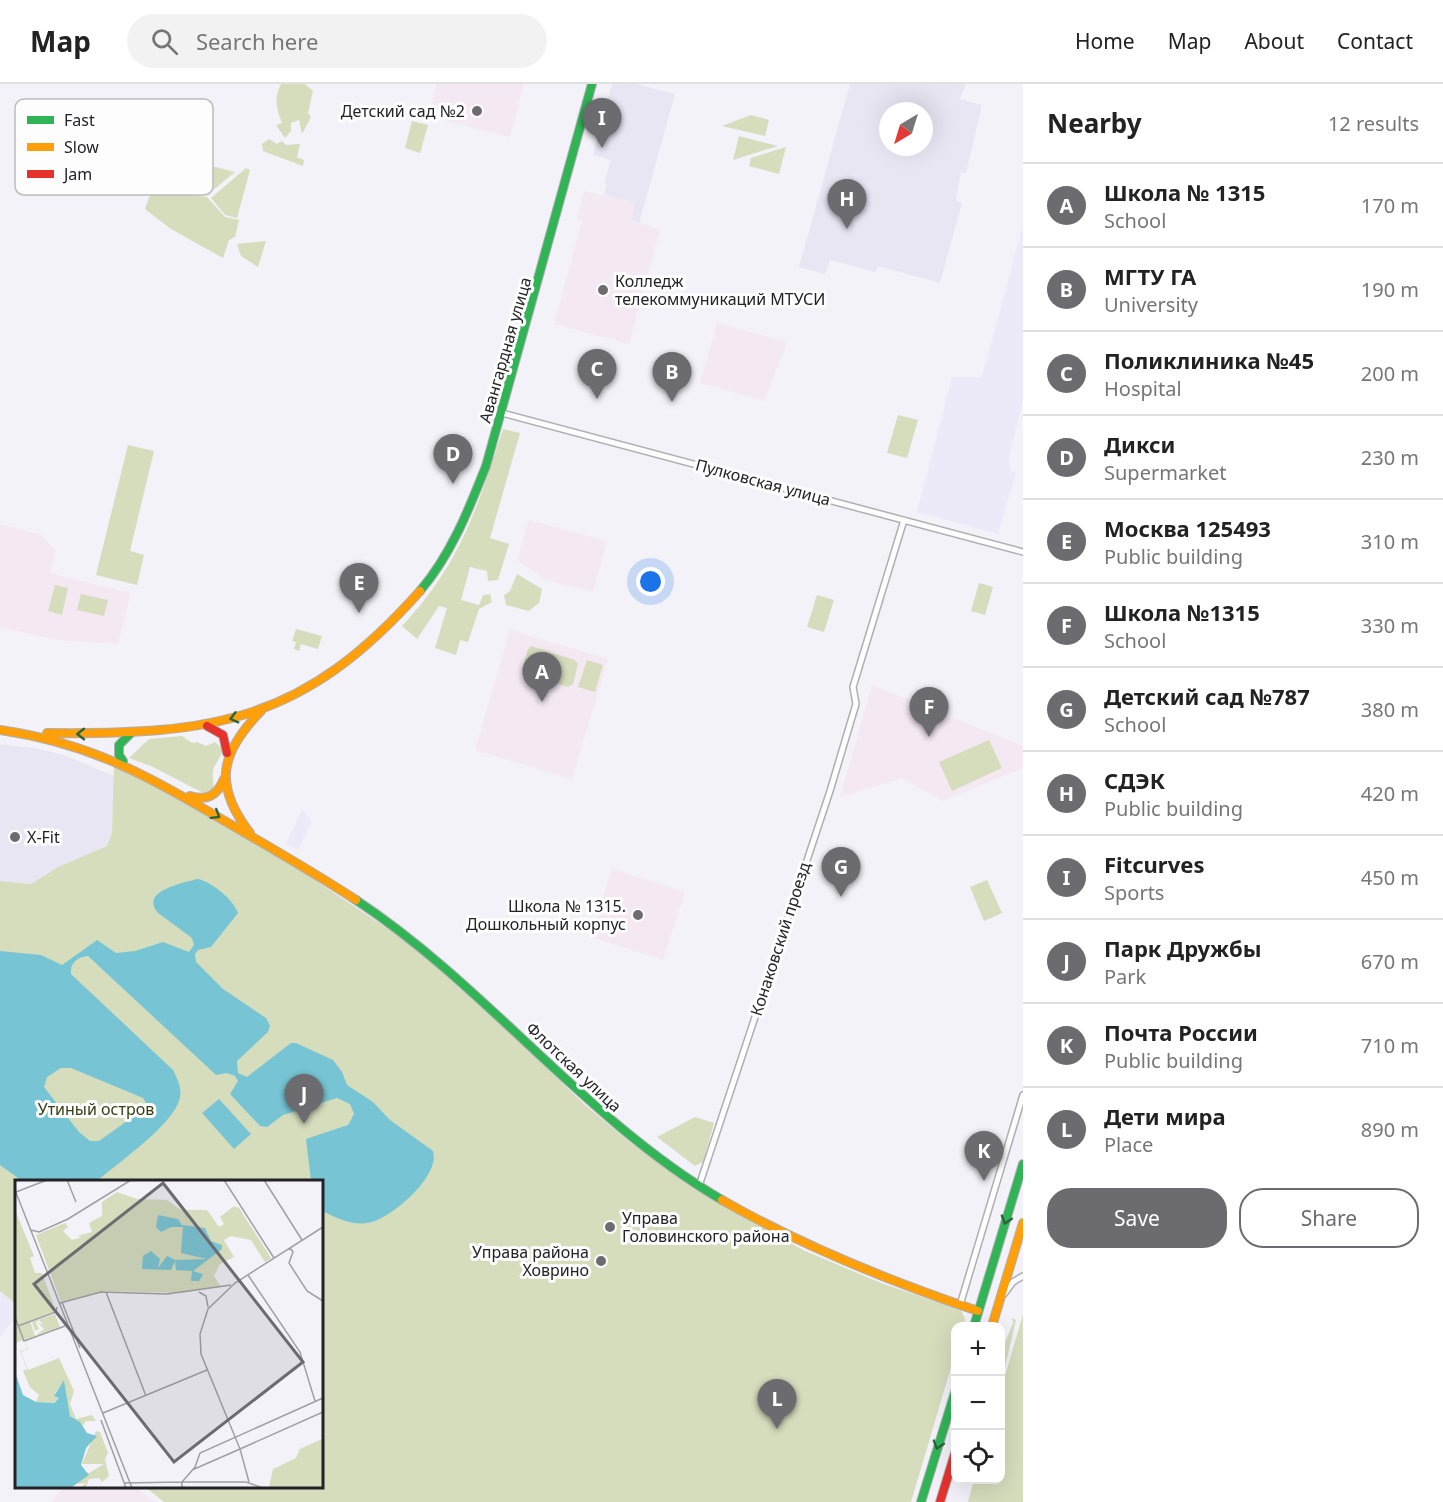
<!DOCTYPE html>
<html lang="en">
<head>
<meta charset="utf-8">
<style>
	:root { --surface:#fff; --page:#f2f2f2; --text:#222; --muted:#767676; --line:#e0e0e0; --accent:#6c6b70 }
	body { margin:0; font-family:"Noto Sans",sans-serif; background:var(--page); color:var(--text) }
	.controls { position:absolute; right:18px; bottom:18px; display:grid; overflow:hidden; border-radius:12px; box-shadow:0 6px 24px #0002 }
	.controls button { width:54px; height:54px; display:grid; place-items:center; padding:0; border:0; border-bottom:2px solid var(--line); background:var(--surface); color:var(--text); font:30px sans-serif }
	.compass { position:absolute; left:879px; top:18px; width:54px; height:54px; border-radius:50%; background:var(--surface); box-shadow:0 6px 24px #0002; rotate:218deg }
	.you { position:absolute; left:651px; top:498px; width:21px; height:21px; margin:-15px; border:4px solid #fff; border-radius:50%; background:#1a73e8; box-shadow:0 0 0 9px #1a73e833 }
	.badge { display:grid; place-items:center; width:39px; height:39px; border-radius:50%; background:var(--accent); color:#fff; font-size:20px; font-weight:700 }
	.pin { position:absolute; translate:-50% -50px; filter:drop-shadow(0 2px 3px #0008) }
	.pin::after { content:''; position:absolute; top:32px; width:21px; height:18px; background:inherit; clip-path:polygon(0 0,100% 0,50% 100%) }
	.list { margin:0; padding:0; list-style:none }
	h2 { display:flex; justify-content:space-between; align-items:center; height:78px; margin:0; padding:0 24px; font-size:26px }
	h2 small { font-size:20px; font-weight:400; color:var(--muted) }
	.list li { display:grid; grid-template-columns:39px 1fr auto; gap:18px; align-items:center; box-sizing:border-box; height:84px; padding:0 24px; border-top:2px solid var(--line) }
	.list b { display:block; font-size:22px; white-space:nowrap }
	.list p { margin:0; font-size:20px; white-space:nowrap; color:var(--muted) }
	.list em { font-size:20px; font-style:normal; color:var(--muted) }
	.actions { display:flex; gap:12px; padding:18px 24px }
	.actions a { flex:1; padding:14px 0; border:2px solid var(--accent); border-radius:24px; text-align:center; font-size:21px; color:var(--accent) }
	.actions .main { background:var(--accent); color:#fff }
	.icon { flex:none; width:33px; height:33px; fill:none; stroke:currentColor; stroke-width:2; stroke-linecap:round; stroke-linejoin:round }
	.map { position:relative; flex:none; width:1023px; height:1418px; overflow:hidden }
	header { display:flex; align-items:center; gap:36px; box-sizing:border-box; height:84px; padding:0 30px; background:var(--surface); border-bottom:2px solid var(--line) }
	header strong { font-size:28px }
	nav { display:flex; gap:33px; margin-inline-start:auto; font-size:21px }
	.search { width:420px; height:54px; background:var(--page); display:flex; align-items:center; gap:15px; box-sizing:border-box; padding:0 21px; border-radius:33px; color:var(--muted); font-size:22px }
	main { display:flex }
	aside { flex:1; background:var(--surface) }
	.map>svg:first-child { display:block }
</style>
</head>
<body>
<header>
<strong>Map</strong>
<div class="search"><svg class="icon" aria-label="search" viewBox="0 0 24 24"><circle cx="10" cy="10" r="6"/><path d="M15 15l6 6"/></svg>Search here</div>
<nav><a>Home</a><a>Map</a><a>About</a><a>Contact</a></nav>
</header>
<main>
<div class="map">
<svg width="1023" height="1418" viewBox="0 0 1023 1418">
	<rect width="100%" height="100%" fill="#f3f2f8"/>
	<path fill="#e9e6f4" fill-rule="evenodd" d="M612 0H635L675 10 639 140 631 136 635 119 604 111 607 100 604 99 611 76 593 71Z
		M850 0H966L960 15 982 21 966 89 961 88 960 92 956 117 962 119 940 199 878 182 875 188 830 176 825 190 799 183ZM888 27H924V63H888Z
		M0 660 35 664 64 671 114 692 112 749 107 762 58 783 31 800 0 797Z"/>
	<path fill="#eceaf9" d="M1023 141V316L1009 373 1010 387 1016 389 998 450 917 428 952 293H982Z
		M302 725 312 737 298 766 286 760Z
		M0 1207 16 1220 14 1235 0 1253Z"/>
	<path fill="#f4e8f2" d="M437 0H524L510 53 444 36 432 18Z
		M584 107 635 119 631 136 660 146 629 260 554 240 582 137 577 135Z
		M717 239 787 258 764 317 700 299Z
		M529 436 607 457 593 508 544 495 517 476Z
		M0 440 42 451 55 467 50 489 131 509 118 560 57 556 0 543Z
		M510 546 608 575 572 695 475 666Z
		M872 601 1023 662V684L942 717 902 694 840 713Z
		M612 785 685 808 663 876 591 853Z
		M65 1402H134L155 1418H51Z"/>
	<path fill="#d6ddbd" d="M281 0H305L313 7 308 29 311 33 302 50 299 36 291 39V47L285 54 276 41 282 39C276 25 274 13 281 0Z
		M751 31 769 36 765 52 722 42Z
		M412 37 428 41 420 69 405 64Z
		M739 52 778 62 733 76Z
		M269 55 277 60 282 57 286 61 300 60 297 73 304 76 303 82 263 67 262 60Z
		M786 63 779 90 749 82 751 74Z
		M184 75 235 88 207 111 188 107 180 101 185 95 179 85Z
		M148 82 186 110 207 113 225 133 239 136 235 153 229 156 223 174 171 145 145 125 153 102Z
		M246 84 250 86 237 134 225 131 211 114Z
		M266 157 258 183 241 172 237 160Z
		M898 331 918 336 907 374 887 369Z
		M503 345 520 349 490 454 509 460 498 496 488 497 487 487 470 483 461 516 479 521 483 511 490 510 492 518 479 525 468 558 460 556 456 571 435 564 447 524 439 522 417 555 402 542C460 481 478 422 503 345Z
		M128 361 154 367 130 467 144 471 137 501 96 491Z
		M517 490 542 505 539 519 529 527 506 521 504 511 510 507Z
		M979 499 993 503 985 531 971 527Z
		M55 501 68 504 62 531 48 527Z
		M81 510 108 516 104 532 77 526Z
		M817 511 834 516 824 548 807 543Z
		M296 545 322 552 318 565 301 560 299 567 294 565 296 558 292 557Z
		M531 562 575 576 578 580 573 600 568 603 525 590 522 586 528 565Z
		M587 576 603 581 595 608 578 603Z
		M182 652 192 659 197 658 206 662 215 658 223 666C213 690 211 678 214 706L207 711 151 682 129 674 149 655Z
		M989 656 1002 684 952 707 939 678Z
		M114 679 164 703 291 780 406 857 487 926 585 1021 631 1059 697 1106 803 1166 881 1199 961 1226 965 1235 964 1242H956L955 1270 911 1418H164L144 1402H321V1097H16V1220L0 1207V797L31 800 58 783 107 762 112 749Z
		M987 796 1002 829 984 837 970 803Z
		M695 1033 714 1039 703 1078 695 1082 657 1053Z
		M1023 1230V1418H968L974 1396H1000L1001 1306Z
		M1012 1234 1016 1236 1001 1300V1268L1013 1239Z"/>
	<path fill="#77c5d4" fill-rule="evenodd" d="M197 795C211 797 234 816 238 829L211 863 198 866 195 870 196 878 223 905 266 934 270 942 268 948 237 977 238 989 247 993 291 959H296L333 976 342 988 347 1001 373 1018 390 1036 433 1067C441 1092 390 1136 367 1139 352 1142 335 1133 322 1127L321 1097H311L306 1055 348 1041 354 1030 350 1020 337 1014 283 1031 267 1043 260 1042 230 1010 238 997 235 992 227 989 216 991 88 872C77 873 70 879 71 890L173 986C177 995 182 1003 180 1013 176 1039 118 1079 97 1097H22L0 1081V867L41 871 62 881 97 856 116 869 135 867 163 858 189 868 194 861 192 854 158 829C139 807 183 799 197 795ZM61 984H71L143 1014 146 1019 144 1025 99 1057H90L79 1048 44 1003 47 993Z
		M219 1015 251 1050 234 1065 202 1029Z"/>
	<g fill="none" stroke-linecap="round" stroke-linejoin="round">
		<defs>
			<path id="street" d="M502 329 1023 468
				M699 1102 830 707 856 620 853 603 904 436
				M1004 1210 1013 1198 1023 1192
				M960 1221 1023 1011"/>
			<path id="fast" d="M420 507C451 471 469 425 486 382L592 0
				M123 677 119 671V661L131 649
				M356 816C489 904 584 1035 722 1116
				M974 1242 1023 1080
				M921 1418 956 1305"/>
			<path id="slow" d="M0 646C95 660 149 693 230 740 273 765 315 789 356 816
				M47 649C214 651 304 638 420 507
				M190 712C207 717 217 712 224 695
				M250 749C213 701 220 669 261 627
				M722 1116C804 1163 889 1197 978 1227
				M992 1242 1023 1139"/>
			<path id="jam" d="M207 642 223 651 227 669
				M940 1418 956 1366"/>
		</defs>
		<use href="#street" stroke="#afaeb3" stroke-width="8"/>
		<use href="#fast" stroke="#afaeb3" stroke-width="10"/>
		<use href="#slow" stroke="#afaeb3" stroke-width="10"/>
		<use href="#jam" stroke="#afaeb3" stroke-width="10"/>
		<use href="#street" stroke="#fdfdfe" stroke-width="5"/>
		<use href="#fast" stroke="#30b455" stroke-width="8"/>
		<use href="#slow" stroke="#ff9f0a" stroke-width="8"/>
		<use href="#jam" stroke="#e5322d" stroke-width="8"/>
	</g>
	<defs><path id="oneway-chevron" d="M-2-3.5L2.5 0L-2 3.5" fill="none" stroke-width="1.6" stroke-linecap="round" stroke-linejoin="round" transform="scale(1.5)"/></defs>
	<g stroke="#29643c">
		<use href="#oneway-chevron" transform="translate(234 634) rotate(165)"/>
		<use href="#oneway-chevron" transform="translate(81 650) rotate(-180)"/>
		<use href="#oneway-chevron" transform="translate(216 731) rotate(32)"/>
		<use href="#oneway-chevron" transform="translate(1006 1136) rotate(107)"/>
		<use href="#oneway-chevron" transform="translate(938 1361) rotate(107)"/>
	</g>
	<g fill="#6c6b70" stroke="#fdfdfd" stroke-width="2">
		<circle cx="477" cy="27" r="6"/>
		<circle cx="603" cy="206" r="6"/>
		<circle cx="15" cy="753" r="6"/>
		<circle cx="638" cy="831" r="6"/>
		<circle cx="610" cy="1143" r="6"/>
		<circle cx="601" cy="1177" r="6"/>
	</g>
	<g text-anchor="middle" dominant-baseline="central" stroke-width="6" stroke-linejoin="round" paint-order="stroke">
		<g font-size="16" fill="#232227" stroke="#fdfdfd" text-anchor="end">
			<text x="465" y="27">Детский сад №2</text>
			<text x="615" y="197" text-anchor="start">Колледж<tspan x="615" dy="18">телекоммуникаций МТУСИ</tspan></text>
			<text x="27" y="753" text-anchor="start">X-Fit</text>
			<text x="626" y="822">Школа № 1315.<tspan x="626" dy="18">Дошкольный корпус</tspan></text>
			<text x="622" y="1134" text-anchor="start">Управа<tspan x="622" dy="18">Головинского района</tspan></text>
			<text x="589" y="1168">Управа района<tspan x="589" dy="18">Ховрино</tspan></text>
		</g>
		<g font-size="16" fill="#232227" stroke="#fdfdfd">
			<text transform="translate(505 266) rotate(-74)">Авангардная улица</text>
			<text transform="translate(763 398) rotate(15)">Пулковская улица</text>
			<text transform="translate(780 855) rotate(-72)">Конаковский проезд</text>
			<text transform="translate(574 983) rotate(43)">Флотская улица</text>
		</g>
		<g font-size="16" fill="#363d13" stroke="#fdfdfd">
			<text x="96" y="1025">Утиный остров</text>
		</g>
	</g>
	<g transform="translate(15 1096)">
		<rect width="308" height="308" fill="#f3f2f8"/>
		<path d="M102 12 122 19 152 20 166 30H192L204 47 209 44 205 37 219 26 224 28 256 78 250 82 236 60 216 56 209 60 219 77 205 84 199 96 206 107 166 113 91 111 46 122 21 55 50 43 53 47 48 51 57 60 67 57 62 56 77 52 74 43 87 36V22ZM0 30 19 76 15 78 20 93H27L40 128V132L15 141 20 156 0 163ZM40 134 45 147 21 155 29 149 23 143 29 145 24 140 21 143 24 149 20 151 17 142ZM10 161 13 169 6 172 13 190 44 178 59 211 55 224 61 239 77 235 81 241H71L67 247 55 235 49 201 40 213 44 218 38 223 21 222 24 215 15 207 8 191 12 189 5 171 12 169ZM81 251 85 252 93 273 90 279 94 296 87 302 84 298 74 299 71 307H66L71 303 63 304 62 300 89 284H67ZM307 259V307H254L258 289 281 278 285 269Z" fill="#d6ddbd"/>
		<path d="M143 35 163 39 167 45 190 48 196 61 207 65V69L178 91 188 94 184 101H176L177 91 161 90 160 81 156 90 127 89 128 76 136 71 145 79 143 88 152 76 160 80 192 79 166 73 168 47H156L146 52 141 47ZM0 192 8 215 21 222 39 223 44 218 39 216 49 200 55 236 65 242 72 253 82 256 71 268 66 285 74 295 57 307H0Z" fill="#77c5d4"/>
		<path fill="none" stroke="#a09fa4" stroke-width="1.5" d="M52 0 61 22M209 0 259 78M249 0 287 60M0 10 117 308M1 12 32 0M16 50 24 52 53 39 116 0M275 68 278 72 274 83 292 111 308 121M233 95 285 172 300 221M91 112 131 216M184 112 191 116 193 127M47 122 65 168M45 123 86 112 152 114 216 105M0 137 9 161 50 146M3 146 41 132 42 127M88 233 192 190M86 240 111 308M177 290 225 269 186 174 185 154 193 129 220 103 308 47M234 302 225 269 308 232M109 303 167 302 180 287 185 273 308 218M167 308V302H231L248 308"/>
		<path fill="#6c6b70" fill-opacity="0.15" stroke="#6c6b70" stroke-width="3" d="M148 3 288 182 159 282 19 104Z"/>
		<rect width="308" height="308" fill="none" stroke="#232227" stroke-width="3"/>
	</g>
	<rect x="15" y="15" width="198" height="96" rx="9" fill="#fdfdfd" stroke="#bcbbbd" stroke-width="1.5"/>
	<rect x="27" y="32" width="27" height="8" fill="#30b455"/>
	<rect x="27" y="59" width="27" height="8" fill="#ff9f0a"/>
	<rect x="27" y="86" width="27" height="8" fill="#e5322d"/>
	<g font-size="16" fill="#232227">
		<text x="64" y="42">Fast</text>
		<text x="64" y="69">Slow</text>
		<text x="64" y="96">Jam</text>
	</g>
</svg>
<div class="controls">
<button>+</button>
<button>−</button>
<button><svg class="icon" aria-label="locate" viewBox="0 0 24 24"><circle cx="12" cy="12" r="6"/><path d="M12 2v4M12 18v4M2 12h4M18 12h4"/></svg></button>
</div>
<svg class="compass" viewBox="-18 -18 36 36"><path d="M0-13l5 13h-10z" fill="#e53935"/><path d="M0 13l5-13h-10z" fill="#767676"/></svg>
<div class="you"></div>
<div class="pin badge" style="left:542px;top:618px">A</div>
<div class="pin badge" style="left:672px;top:318px">B</div>
<div class="pin badge" style="left:597px;top:315px">C</div>
<div class="pin badge" style="left:453px;top:400px">D</div>
<div class="pin badge" style="left:359px;top:529px">E</div>
<div class="pin badge" style="left:929px;top:653px">F</div>
<div class="pin badge" style="left:841px;top:813px">G</div>
<div class="pin badge" style="left:847px;top:145px">H</div>
<div class="pin badge" style="left:602px;top:64px">I</div>
<div class="pin badge" style="left:304px;top:1040px">J</div>
<div class="pin badge" style="left:984px;top:1097px">K</div>
<div class="pin badge" style="left:777px;top:1345px">L</div>
</div>
<aside>
<h2>Nearby<small>12 results</small></h2>
<ul class="list">
<li><span class="badge">A</span><div><b>Школа № 1315</b><p>School</p></div><em>170 m</em></li>
<li><span class="badge">B</span><div><b>МГТУ ГА</b><p>University</p></div><em>190 m</em></li>
<li><span class="badge">C</span><div><b>Поликлиника №45</b><p>Hospital</p></div><em>200 m</em></li>
<li><span class="badge">D</span><div><b>Дикси</b><p>Supermarket</p></div><em>230 m</em></li>
<li><span class="badge">E</span><div><b>Москва 125493</b><p>Public building</p></div><em>310 m</em></li>
<li><span class="badge">F</span><div><b>Школа №1315</b><p>School</p></div><em>330 m</em></li>
<li><span class="badge">G</span><div><b>Детский сад №787</b><p>School</p></div><em>380 m</em></li>
<li><span class="badge">H</span><div><b>СДЭК</b><p>Public building</p></div><em>420 m</em></li>
<li><span class="badge">I</span><div><b>Fitcurves</b><p>Sports</p></div><em>450 m</em></li>
<li><span class="badge">J</span><div><b>Парк Дружбы</b><p>Park</p></div><em>670 m</em></li>
<li><span class="badge">K</span><div><b>Почта России</b><p>Public building</p></div><em>710 m</em></li>
<li><span class="badge">L</span><div><b>Дети мира</b><p>Place</p></div><em>890 m</em></li>
</ul>
<div class="actions"><a class="main">Save</a><a>Share</a></div>
</aside>
</main>
</body>
</html>
